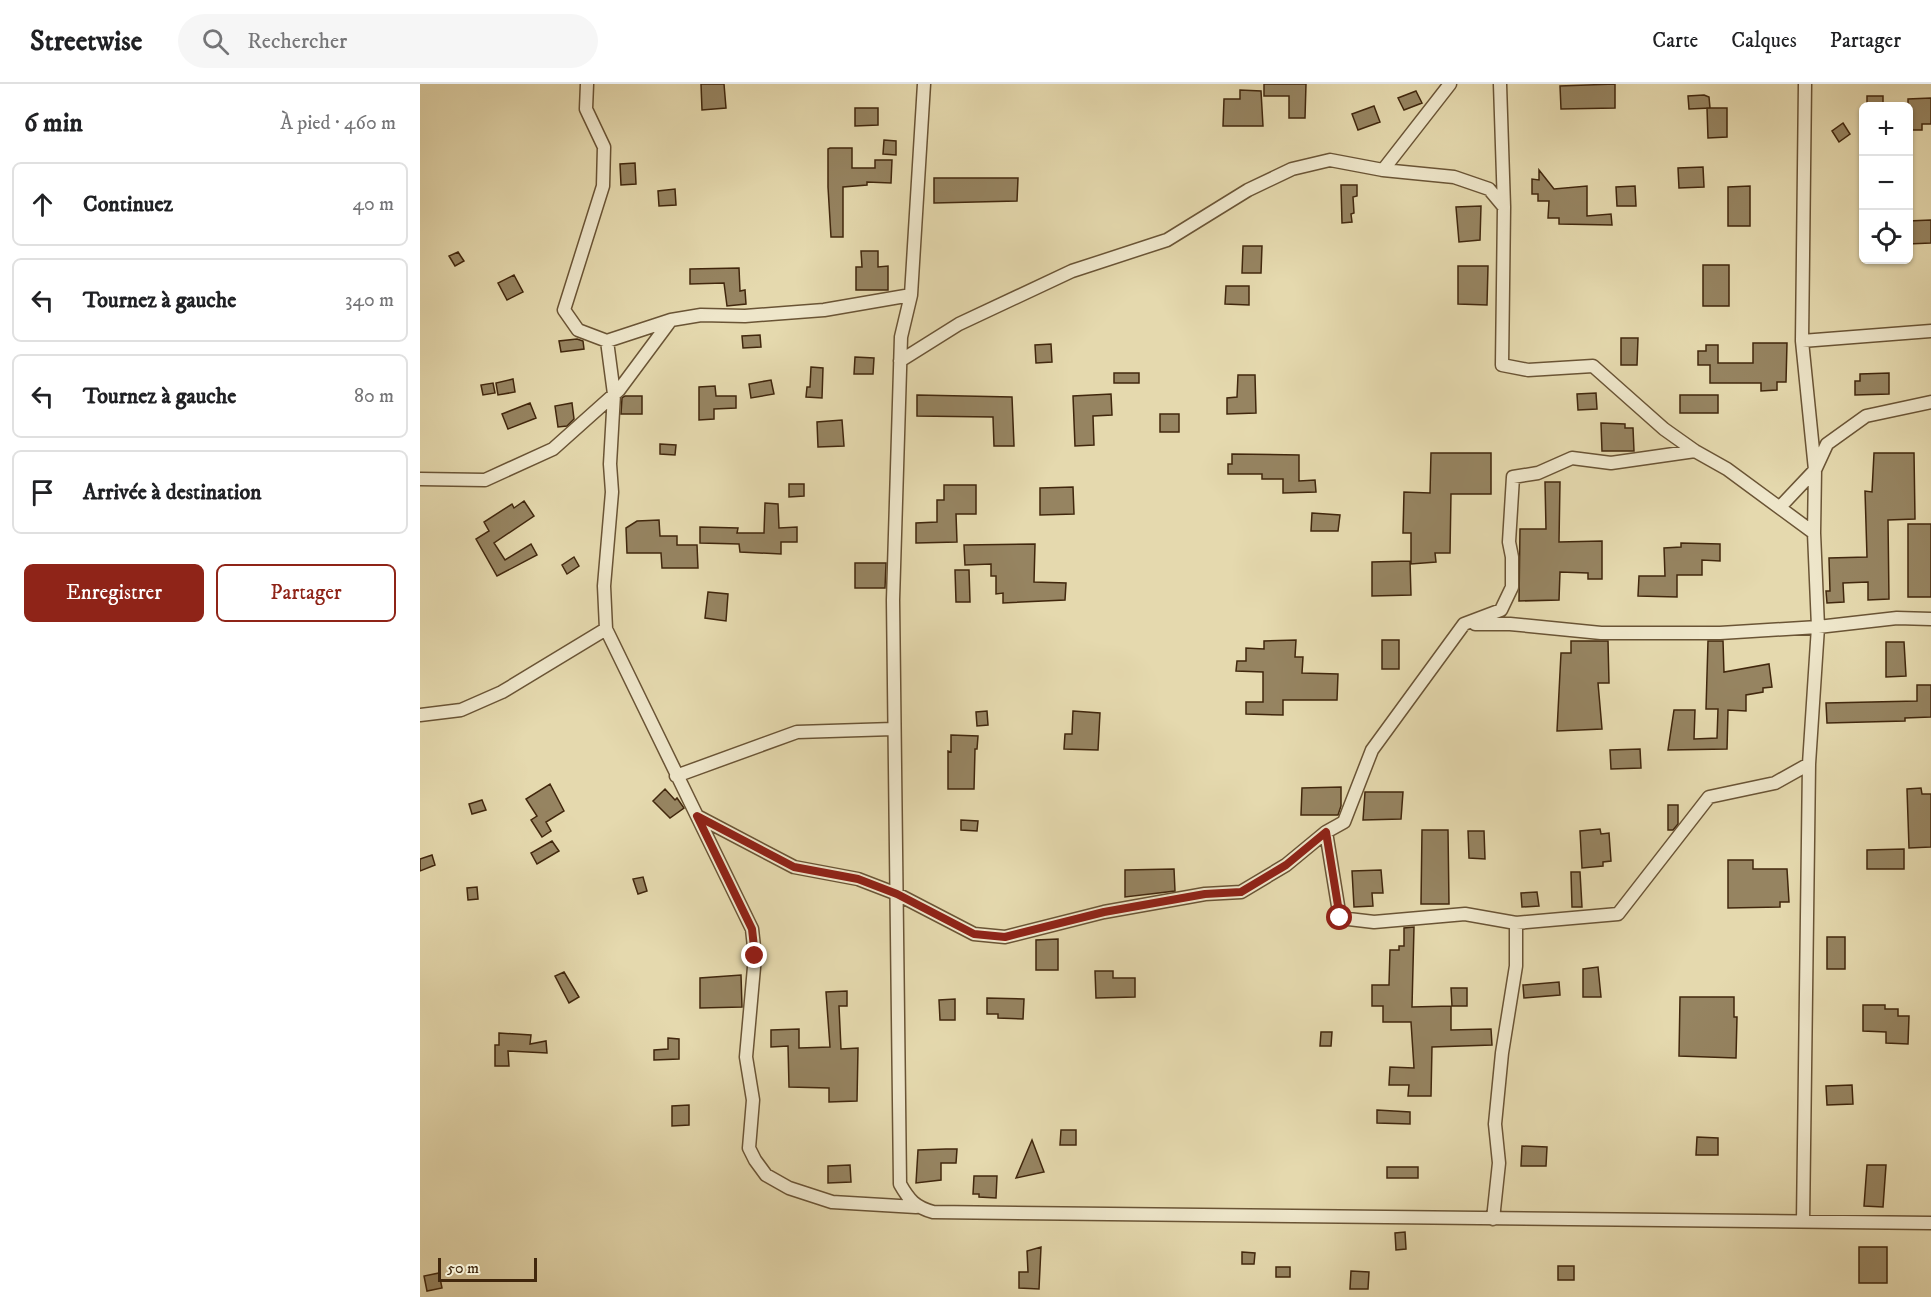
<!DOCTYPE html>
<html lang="fr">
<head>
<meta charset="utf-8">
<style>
	:root { --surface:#fff; --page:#f6f6f6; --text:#202124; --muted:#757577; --line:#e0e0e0; --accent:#8f2418 }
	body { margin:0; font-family:"IM FELL DW Pica",serif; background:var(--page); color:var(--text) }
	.controls { position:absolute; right:18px; top:18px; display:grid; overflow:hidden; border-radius:9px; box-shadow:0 2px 4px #0004 }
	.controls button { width:54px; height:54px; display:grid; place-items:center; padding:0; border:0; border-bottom:2px solid var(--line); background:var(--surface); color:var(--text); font:30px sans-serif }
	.scale { position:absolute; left:18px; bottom:15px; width:99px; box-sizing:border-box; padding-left:6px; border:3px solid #41270d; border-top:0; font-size:16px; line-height:21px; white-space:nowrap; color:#41270d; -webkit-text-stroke:4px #eee6ca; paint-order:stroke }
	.stop { position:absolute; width:18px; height:18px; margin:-14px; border:4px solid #8f2418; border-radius:50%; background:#fff }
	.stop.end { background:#8f2418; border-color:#fff; box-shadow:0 2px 6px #0008 }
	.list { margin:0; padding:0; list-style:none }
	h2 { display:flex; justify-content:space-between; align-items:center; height:78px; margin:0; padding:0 24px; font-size:26px }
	h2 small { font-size:20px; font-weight:400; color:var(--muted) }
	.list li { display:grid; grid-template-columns:39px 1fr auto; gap:18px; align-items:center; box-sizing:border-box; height:84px; margin:0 12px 12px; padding:0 12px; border:2px solid var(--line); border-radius:9px }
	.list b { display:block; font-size:22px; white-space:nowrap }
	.list em { font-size:20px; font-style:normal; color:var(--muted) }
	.actions { display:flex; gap:12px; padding:18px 24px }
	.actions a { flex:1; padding:14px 0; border:2px solid var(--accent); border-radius:9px; text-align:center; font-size:21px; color:var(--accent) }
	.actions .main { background:var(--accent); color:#fff }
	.icon { flex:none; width:33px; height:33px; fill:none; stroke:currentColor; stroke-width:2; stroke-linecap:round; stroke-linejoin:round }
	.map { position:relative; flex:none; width:1511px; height:1213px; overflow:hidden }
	header { display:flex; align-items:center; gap:36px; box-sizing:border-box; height:84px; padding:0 30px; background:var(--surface); border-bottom:2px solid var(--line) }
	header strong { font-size:28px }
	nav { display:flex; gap:33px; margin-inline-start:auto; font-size:21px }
	.search { width:420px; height:54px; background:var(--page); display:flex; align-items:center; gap:15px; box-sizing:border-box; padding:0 21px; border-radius:33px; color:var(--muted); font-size:22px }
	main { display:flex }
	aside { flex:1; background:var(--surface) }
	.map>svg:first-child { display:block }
</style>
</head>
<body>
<header>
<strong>Streetwise</strong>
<div class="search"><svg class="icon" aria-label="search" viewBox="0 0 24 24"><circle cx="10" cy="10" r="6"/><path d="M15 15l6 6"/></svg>Rechercher</div>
<nav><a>Carte</a><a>Calques</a><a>Partager</a></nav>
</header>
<main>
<aside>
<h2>6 min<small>À pied · 460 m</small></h2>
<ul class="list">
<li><svg class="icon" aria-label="ahead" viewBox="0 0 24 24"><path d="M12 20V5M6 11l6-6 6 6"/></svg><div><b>Continuez</b></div><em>40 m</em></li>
<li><svg class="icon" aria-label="left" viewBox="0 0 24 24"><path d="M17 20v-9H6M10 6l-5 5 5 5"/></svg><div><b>Tournez à gauche</b></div><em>340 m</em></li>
<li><svg class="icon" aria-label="left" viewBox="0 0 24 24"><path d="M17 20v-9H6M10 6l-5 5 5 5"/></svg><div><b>Tournez à gauche</b></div><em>80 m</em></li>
<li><svg class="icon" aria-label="arrive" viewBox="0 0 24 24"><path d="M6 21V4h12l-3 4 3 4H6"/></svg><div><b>Arrivée à destination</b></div></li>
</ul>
<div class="actions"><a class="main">Enregistrer</a><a>Partager</a></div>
</aside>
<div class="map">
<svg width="1511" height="1213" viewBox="0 0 1511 1213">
	<rect width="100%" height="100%" fill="#e5d9ae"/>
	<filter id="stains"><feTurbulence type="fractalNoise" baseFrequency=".00333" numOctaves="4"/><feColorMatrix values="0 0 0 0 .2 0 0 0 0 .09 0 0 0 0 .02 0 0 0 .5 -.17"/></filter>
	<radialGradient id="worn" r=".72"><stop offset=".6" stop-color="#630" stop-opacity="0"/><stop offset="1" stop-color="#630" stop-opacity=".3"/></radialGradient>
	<path fill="#968461" stroke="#41270d" stroke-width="1.5" d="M281 0H304L306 24 282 26Z
		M844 0H886L885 34H869V12H844Z
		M1195 0V24L1141 25 1140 2Z
		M820 6 841 7 843 42H803L804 15H820Z
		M996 7 1002 19 984 26 978 14Z
		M1284 11 1289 13 1290 24 1269 25 1268 12Z
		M1447 12H1463V22H1447Z
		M1511 14V40H1502V46H1488V15Z
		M954 22 960 38 938 46 932 30Z
		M435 24H458V41L435 42Z
		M1287 24H1307V53L1288 54Z
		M1423 39 1430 50 1419 58 1412 47Z
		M464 56 476 57V71L463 70Z
		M410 64H432V84H455V76H472L471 99 447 98V101L423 103V153H411L408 103V65Z
		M215 79 216 100 201 101 200 80Z
		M1283 83 1284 103 1259 104 1258 84Z
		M1119 86 1134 105 1167 102V132L1191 130 1192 141 1139 140V134H1128L1129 117H1118V110H1112V95L1119 96Z
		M514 94H598L597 117 514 119Z
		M921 101H937V112L933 113 934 129 931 130 932 138 922 139Z
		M1215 102 1216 122H1197L1196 103Z
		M1330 102V142H1308V103Z
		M255 105 256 121 239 122 238 107Z
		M1061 122 1060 156 1039 158 1036 123Z
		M1511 136V159L1488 160V137Z
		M823 162H842L841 189H822Z
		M441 167H458V183L468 182V206H436V183H442Z
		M38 168 44 177 35 182 29 172Z
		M1283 181H1309V222H1283Z
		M1038 182H1068L1067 221 1038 220Z
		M319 184 320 207 325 206 326 220 307 222 304 199 270 200V185Z
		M94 191 103 208 87 216 78 199Z
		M806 202H829V221L805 220Z
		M340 251 341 263 323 264 322 252Z
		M1201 254H1218L1217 281H1201Z
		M157 255 163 257 164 265 141 268 139 257Z
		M1333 259H1367L1366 298H1357V306L1341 307V299H1290V281H1278V267H1286V261H1298V279H1333Z
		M631 260 632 278 616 279 615 261Z
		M435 273 454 274 453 290H434Z
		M391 283 403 284 402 314 386 313 387 303H390Z
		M694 289H719V299H694Z
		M1469 289V310L1435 311V297H1440V290Z
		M818 291H835L836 329 807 330V314L817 313Z
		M93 295 95 308 78 311 76 299Z
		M351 296 354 310 331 314 329 300Z
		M73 299 75 309 63 311 61 301Z
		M295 302 296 312H316V324L294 325V335L279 336V303Z
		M1176 309 1177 325 1158 326 1157 310Z
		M691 310 692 331 673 332 674 361 655 362 653 312Z
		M497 311 592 313 594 362H574L573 333 497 332Z
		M1260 311H1298V329H1260Z
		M205 312H222V330H201L202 314Z
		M110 319 116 334 88 345 82 330Z
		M152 319 154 335 147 342 138 343 135 322Z
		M740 330H759V348H740Z
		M422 336 424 362 398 363 397 338Z
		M1181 339 1205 340V344H1213L1214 367H1182Z
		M240 360 256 361 255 371 240 370Z
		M1011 369H1071V410H1031L1030 469H1015L1016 478 991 480V449H983L984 408 1010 409Z
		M1454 369H1494L1495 435 1468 436 1469 515 1448 516V498L1423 499 1424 518 1407 519 1406 507H1410L1409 474 1447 473 1445 407 1452 408Z
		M812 370 879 371V397L895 396 896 408 863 409V395H842V390H808V380H812Z
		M1125 398H1140L1139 458 1182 457V495H1168V489L1140 488 1139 516 1099 517 1100 445H1126Z
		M369 400H384V412L369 413Z
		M524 401H556V430H536L537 458 496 459V439L517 438V416H524Z
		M653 403 654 430 620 431V404Z
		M104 417 114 432 74 459 85 476 111 460 117 471 77 492 56 455 69 447 64 438 92 420 94 424Z
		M345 419 358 420 359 444 377 443V458H361V470L320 468 319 460 280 459V443L318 444 317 449H344Z
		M892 429 920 431 918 447H891Z
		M239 436 240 452H257V461H277L278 484H242L241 469H207L206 444 217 437Z
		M1488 440H1511V513H1488Z
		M1261 459 1300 460V477L1282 476V491H1257V513L1218 512 1219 492H1245L1244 464 1261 463Z
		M615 460 614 498 646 499 645 516 583 519V509L576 510V492H571V480L545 481 544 461Z
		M154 473 159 482 147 490 142 481Z
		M990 477 991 511 952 512V478Z
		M435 479H466L465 504H435Z
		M535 486H549L550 518H536Z
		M288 508 308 510 306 537 285 534Z
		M876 556 875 573H883L882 589 918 590 917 616H863V631L826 630V618H843V588L816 587 817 577H826V564L844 565V557Z
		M962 556H979V585H962Z
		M1151 557H1188L1189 599H1178L1182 645 1137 647 1141 569H1151Z
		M1288 557H1303L1304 588 1349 580 1352 603 1343 604V608L1326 611V627L1308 626 1307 665 1248 666 1254 626H1275L1274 655 1297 654 1298 625H1286Z
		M1466 558H1484L1486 592 1466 593Z
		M1497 601H1511V633L1485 634V637L1407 639 1406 619 1497 617Z
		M567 627 568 641 557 642 556 628Z
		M653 627 680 629 678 666 644 665 645 650H652Z
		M531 651 558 652 557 665H555L554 705H528V667L531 668Z
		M1220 665 1221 684 1191 685 1190 666Z
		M130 700 144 727 126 738 131 747 122 753 111 736 117 732 106 715Z
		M921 703V722L918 731H881L882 704Z
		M1501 704 1502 710H1511V763L1489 764 1487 705Z
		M245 705 255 716 257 714 264 724 250 734 233 717Z
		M945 708H983L981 735 943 736Z
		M62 716 66 726 52 730 49 720Z
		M1248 721H1258V740L1253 746H1248Z
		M541 736 558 737 557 747 541 746Z
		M1180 745 1181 750 1189 749 1191 777 1183 778V782L1162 784 1160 747Z
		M1002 746H1028L1029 820H1001Z
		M1048 747H1064L1065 775 1049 774Z
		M132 757 139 767 117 780 111 769Z
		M1484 765V785H1447V766Z
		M12 771 15 781 0 787V775Z
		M1308 776H1333V785H1367L1369 818H1360V823L1308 824Z
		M754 785 755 807 705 813V786Z
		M961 786 963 809H952L953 822 934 823 932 787Z
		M1151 788H1160L1162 823H1152Z
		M223 793 227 807 218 810 213 795Z
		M57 803 58 815 48 816 47 804Z
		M1117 808 1119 822 1102 823 1101 809Z
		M994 843 992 923 1031 922V946L1071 945 1072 961 1012 963 1011 1012H988L989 1001H969L970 983 994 984 991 938H963V922H952V901H969L970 866H979V862H984V844Z
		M1407 853H1425V885H1407Z
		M638 855V886H616V856Z
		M1178 883 1181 913H1163V885Z
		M675 887H693V894H715V913L676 914Z
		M144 888 159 913 149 919 135 892Z
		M321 891 322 923 280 924V894Z
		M1139 898 1140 911 1104 914 1103 901Z
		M1031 904H1047V922H1032Z
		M427 907V922H419L421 965 438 964 437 1017 409 1018V1004L369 1003 368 962 351 963V946L379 945V964L410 963 406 908Z
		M1260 913H1314V933H1317L1316 974 1259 972Z
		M567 914 604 915 603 935 578 934V930H567Z
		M535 915V936H520L519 916Z
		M1443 921H1465V925H1478V932H1489L1488 960 1466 959V948L1443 947Z
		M901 948H912L911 962H900Z
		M79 949 111 951 110 960 126 957 127 969 88 967 89 982H75V961H79Z
		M248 954 259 955V975L234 976V966L248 965Z
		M1432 1001 1433 1020 1407 1021 1406 1002Z
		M269 1021V1041L252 1042V1022Z
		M957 1026 990 1028V1040L957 1039Z
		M641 1046H656V1061H640Z
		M1277 1053 1298 1054V1071H1276Z
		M612 1056 624 1088 596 1094Z
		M1102 1062 1127 1063 1126 1082H1101Z
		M526 1065H537L536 1079H521V1096L496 1099 498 1066Z
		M430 1081 431 1098 408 1099V1082Z
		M1447 1081H1466L1463 1123 1444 1122Z
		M967 1083H998V1094H967Z
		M554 1092H577L576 1114 559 1113V1110H553Z
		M985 1148 986 1165 976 1166 975 1149Z
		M621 1163 619 1205 599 1204V1188H608L607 1167Z
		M1439 1163H1467V1199H1439Z
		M822 1168 835 1169 834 1180H822Z
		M1138 1182H1154V1196H1138Z
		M856 1183H870V1193H856Z
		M931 1187 949 1188 948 1205H930Z
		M19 1189 22 1204 7 1207 4 1192Z"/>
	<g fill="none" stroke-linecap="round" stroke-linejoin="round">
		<defs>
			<path id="minor" d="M167 0 166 25 184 63 183 102 144 226 158 246 187 257 194 310 190 380 192 408 184 502 186 545 277 732 374 783 438 795 477 810 554 850 585 853 684 828 785 810 821 808 866 781 906 748 920 834 954 838 1045 830 1096 839 1198 830 1289 713 1355 699 1389 680
				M504 0 491 211 481 253 473 516 480 1100C489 1116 495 1123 513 1128L1511 1139
				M1080 0 1084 123
				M963 86 1030 0
				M187 257 251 236 281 231 325 232 404 226 491 211
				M1382 257 1511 247
				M480 277 539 240 652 187 747 156 828 106 872 85 910 76 963 86 1034 93 1069 105 1084 123 1082 281 1108 286 1173 282 1244 345 1275 367 1307 385 1394 449
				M0 395 65 396 133 365 199 306 251 236
				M1360 423 1395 386 1407 360 1446 332 1511 318
				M1055 540H1090L1181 549H1300L1398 543 1477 534 1511 535
				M0 631 41 626 82 608 186 545
				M256 692 377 648 473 645
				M277 732 332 845 335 872 326 973 333 1016 329 1064 335 1076 346 1091 369 1104 412 1118 496 1123
				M906 748 924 738 952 666 1044 540 1081 526 1092 503V473L1089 458 1093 393 1118 389 1152 374 1191 379 1275 367
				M1073 1135 1079 1079 1075 1040 1082 969 1096 882V839
				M1383 1138 1389 680 1398 543 1394 449 1395 386 1382 257 1385 0"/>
		</defs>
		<use href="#minor" stroke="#6a5435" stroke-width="15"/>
		<use href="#minor" stroke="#eee6ca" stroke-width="12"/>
	</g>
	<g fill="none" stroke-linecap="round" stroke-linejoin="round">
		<path stroke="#8f2418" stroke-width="8" d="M335 872 332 845 277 732 374 783 438 795 477 810 554 850 585 853 684 828 785 810 821 808 866 781 906 748 920 834"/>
	</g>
	<rect width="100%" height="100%" filter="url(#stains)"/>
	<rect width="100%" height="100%" fill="url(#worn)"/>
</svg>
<div class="controls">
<button>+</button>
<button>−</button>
<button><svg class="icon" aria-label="locate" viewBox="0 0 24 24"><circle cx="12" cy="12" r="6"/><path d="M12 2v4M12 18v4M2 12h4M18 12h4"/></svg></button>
</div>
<div class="scale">50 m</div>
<div class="stop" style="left:920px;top:834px"></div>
<div class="stop end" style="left:335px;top:872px"></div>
</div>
</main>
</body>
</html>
